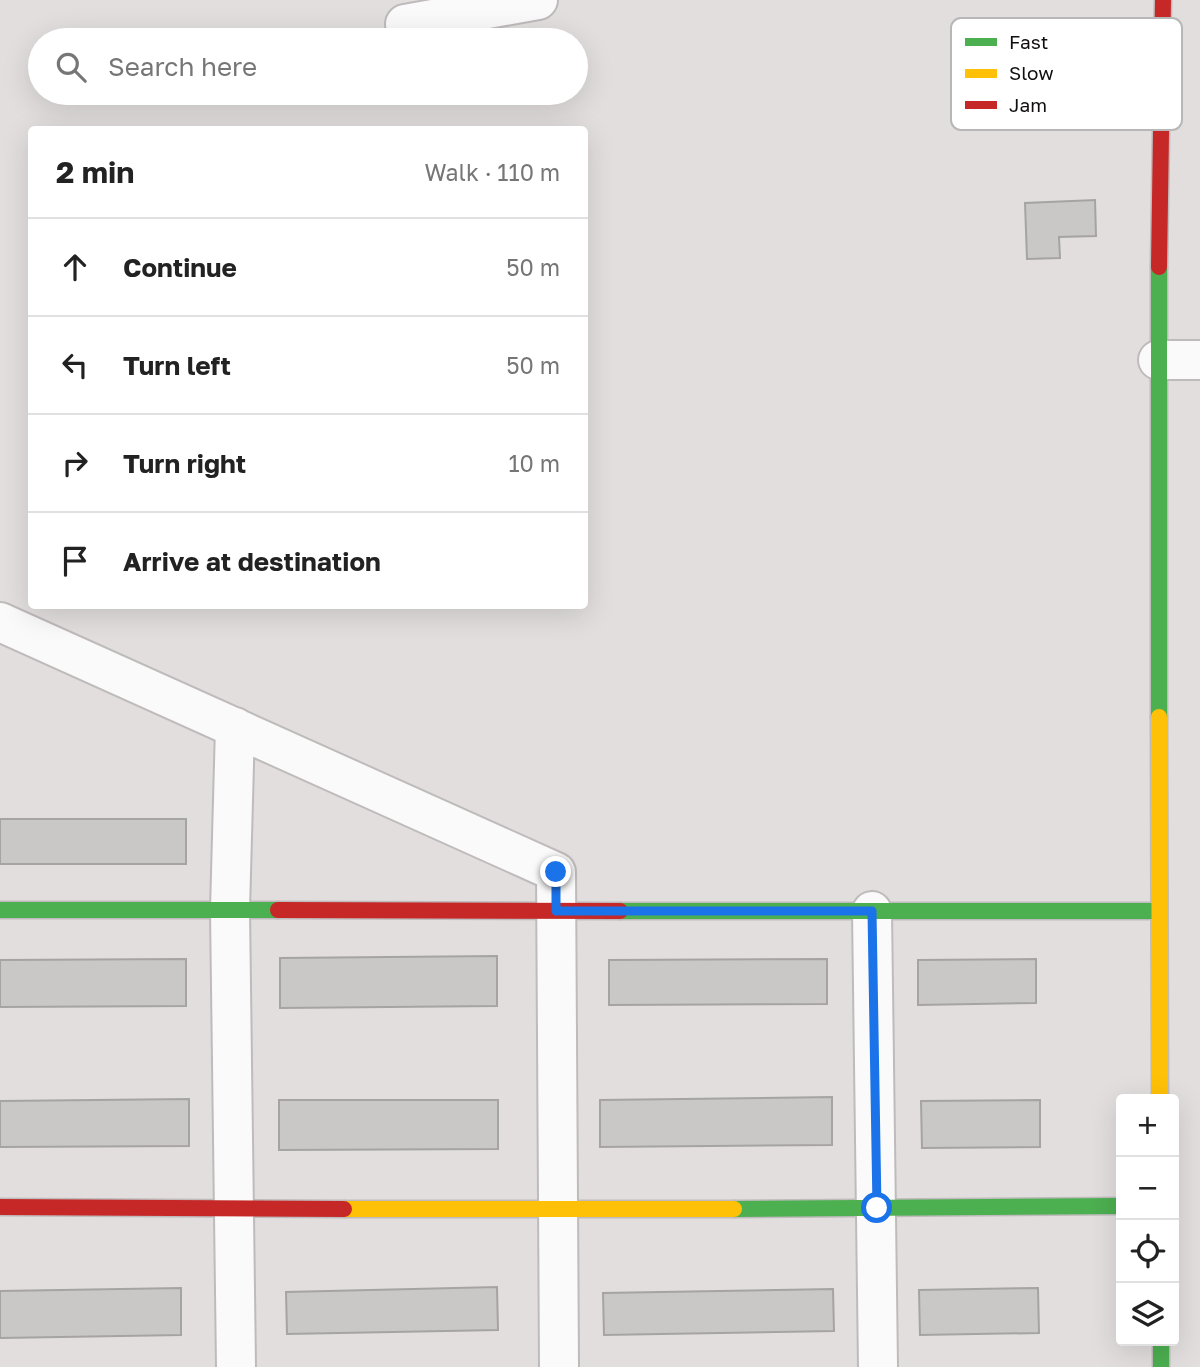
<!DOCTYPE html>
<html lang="en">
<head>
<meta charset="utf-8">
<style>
	:root { --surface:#fff; --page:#f6f6f6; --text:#222; --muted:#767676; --line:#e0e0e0 }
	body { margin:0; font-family:"Golos Text",sans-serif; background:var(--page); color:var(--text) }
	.controls { position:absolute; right:21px; bottom:21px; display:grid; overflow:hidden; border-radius:7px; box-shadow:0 7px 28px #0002 }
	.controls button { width:63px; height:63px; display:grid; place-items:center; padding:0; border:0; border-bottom:2px solid var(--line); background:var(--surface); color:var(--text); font:35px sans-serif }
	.stop { position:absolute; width:21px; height:21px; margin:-16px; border:5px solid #1a73e8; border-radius:50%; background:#fff }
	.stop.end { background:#1a73e8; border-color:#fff; box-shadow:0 2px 7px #0008 }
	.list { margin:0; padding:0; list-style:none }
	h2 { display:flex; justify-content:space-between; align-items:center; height:91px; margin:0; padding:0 28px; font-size:30px }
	h2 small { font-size:23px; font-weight:400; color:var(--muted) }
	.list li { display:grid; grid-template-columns:46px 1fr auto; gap:21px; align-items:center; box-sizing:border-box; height:98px; padding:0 28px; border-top:2px solid var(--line) }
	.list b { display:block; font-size:26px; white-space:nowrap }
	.list em { font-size:23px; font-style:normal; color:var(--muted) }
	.icon { flex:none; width:38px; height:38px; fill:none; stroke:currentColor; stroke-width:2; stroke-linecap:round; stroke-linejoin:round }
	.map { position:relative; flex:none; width:1200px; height:1367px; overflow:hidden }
	.search { position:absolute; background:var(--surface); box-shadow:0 7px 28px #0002; left:28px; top:28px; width:560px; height:77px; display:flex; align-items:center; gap:18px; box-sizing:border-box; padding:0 24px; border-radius:38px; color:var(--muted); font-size:26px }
	.panel { position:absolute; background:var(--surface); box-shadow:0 7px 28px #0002; left:28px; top:126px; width:560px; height:483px; border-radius:7px }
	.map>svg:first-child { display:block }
</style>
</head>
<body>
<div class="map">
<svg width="1200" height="1367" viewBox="0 0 1200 1367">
	<rect width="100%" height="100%" fill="#e2dede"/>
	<path fill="#cac7c7" stroke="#a6a3a3" stroke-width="2" d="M1095 200 1096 236 1059 237 1060 258 1027 259 1025 203Z
		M0 819H186V864H0Z
		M497 956V1006L280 1008V958Z
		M186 959V1006L0 1007V960Z
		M827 959V1004L609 1005V960Z
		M1036 959V1003L918 1005V960Z
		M832 1097V1145L600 1147V1100Z
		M189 1099V1146L0 1147V1101Z
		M279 1100H498V1149L279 1150Z
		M1040 1100V1147L922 1148 921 1101Z
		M497 1287 498 1330 287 1334 286 1292Z
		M181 1288V1335L0 1338V1291Z
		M1038 1288 1039 1333 920 1335 919 1290Z
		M833 1289 834 1331 604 1335 603 1293Z"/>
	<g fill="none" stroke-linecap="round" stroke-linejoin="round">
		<defs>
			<path id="street" d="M405 24 538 0
				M1158 360H1200
				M0 622 556 872 559 1367
				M235 727 230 910 236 1367
				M872 911 878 1367"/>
			<path id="fast" d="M1159 717V267
				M0 910H278
				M620 911H1159
				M734 1209 1121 1206
				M1161 1341V1367"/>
			<path id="slow" d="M1159 717 1160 1099
				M344 1209H734"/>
			<path id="jam" d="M1159 267 1163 0
				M278 910 620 911
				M0 1207 344 1209"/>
		</defs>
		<use href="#street" stroke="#bfbbbc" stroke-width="42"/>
		<use href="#fast" stroke="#bfbbbc" stroke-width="19"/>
		<use href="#slow" stroke="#bfbbbc" stroke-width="19"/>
		<use href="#jam" stroke="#bfbbbc" stroke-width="19"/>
		<use href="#street" stroke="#fbfafa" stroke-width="38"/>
		<use href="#fast" stroke="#4caf50" stroke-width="16"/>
		<use href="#slow" stroke="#ffc107" stroke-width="16"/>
		<use href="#jam" stroke="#c62828" stroke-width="16"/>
	</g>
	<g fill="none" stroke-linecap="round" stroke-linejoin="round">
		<path stroke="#1a73e8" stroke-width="9" d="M556 872V911H872L877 1208"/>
	</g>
	<rect x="951" y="18" width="231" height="112" rx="10" fill="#fff" stroke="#b7b7b7" stroke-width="2"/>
	<rect x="965" y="38" width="32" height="8" fill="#4caf50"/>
	<rect x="965" y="69" width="32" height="9" fill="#ffc107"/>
	<rect x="965" y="101" width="32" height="8" fill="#c62828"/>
	<g font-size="19" fill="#100e0e">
		<text x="1009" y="49">Fast</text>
		<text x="1009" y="80">Slow</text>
		<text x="1009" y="112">Jam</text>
	</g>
</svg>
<div class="controls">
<button>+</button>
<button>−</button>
<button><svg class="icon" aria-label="locate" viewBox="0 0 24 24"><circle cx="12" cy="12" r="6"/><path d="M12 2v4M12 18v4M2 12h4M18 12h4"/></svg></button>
<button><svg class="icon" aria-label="layers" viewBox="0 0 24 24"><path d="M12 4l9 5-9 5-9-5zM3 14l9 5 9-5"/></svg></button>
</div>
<div class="stop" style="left:877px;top:1208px"></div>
<div class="stop end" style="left:556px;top:872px"></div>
<div class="search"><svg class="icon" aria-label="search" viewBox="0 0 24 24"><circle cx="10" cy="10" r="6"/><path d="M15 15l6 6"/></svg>Search here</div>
<section class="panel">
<h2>2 min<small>Walk · 110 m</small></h2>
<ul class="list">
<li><svg class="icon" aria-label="ahead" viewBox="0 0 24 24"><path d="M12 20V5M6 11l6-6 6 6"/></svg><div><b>Continue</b></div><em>50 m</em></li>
<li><svg class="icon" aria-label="left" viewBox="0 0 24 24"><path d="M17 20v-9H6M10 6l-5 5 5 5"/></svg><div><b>Turn left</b></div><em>50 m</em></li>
<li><svg class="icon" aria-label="right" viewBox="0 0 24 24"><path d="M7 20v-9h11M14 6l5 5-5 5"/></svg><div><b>Turn right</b></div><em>10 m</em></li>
<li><svg class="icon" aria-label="arrive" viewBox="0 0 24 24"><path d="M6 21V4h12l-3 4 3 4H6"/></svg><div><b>Arrive at destination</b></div></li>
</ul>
</section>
</div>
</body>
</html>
